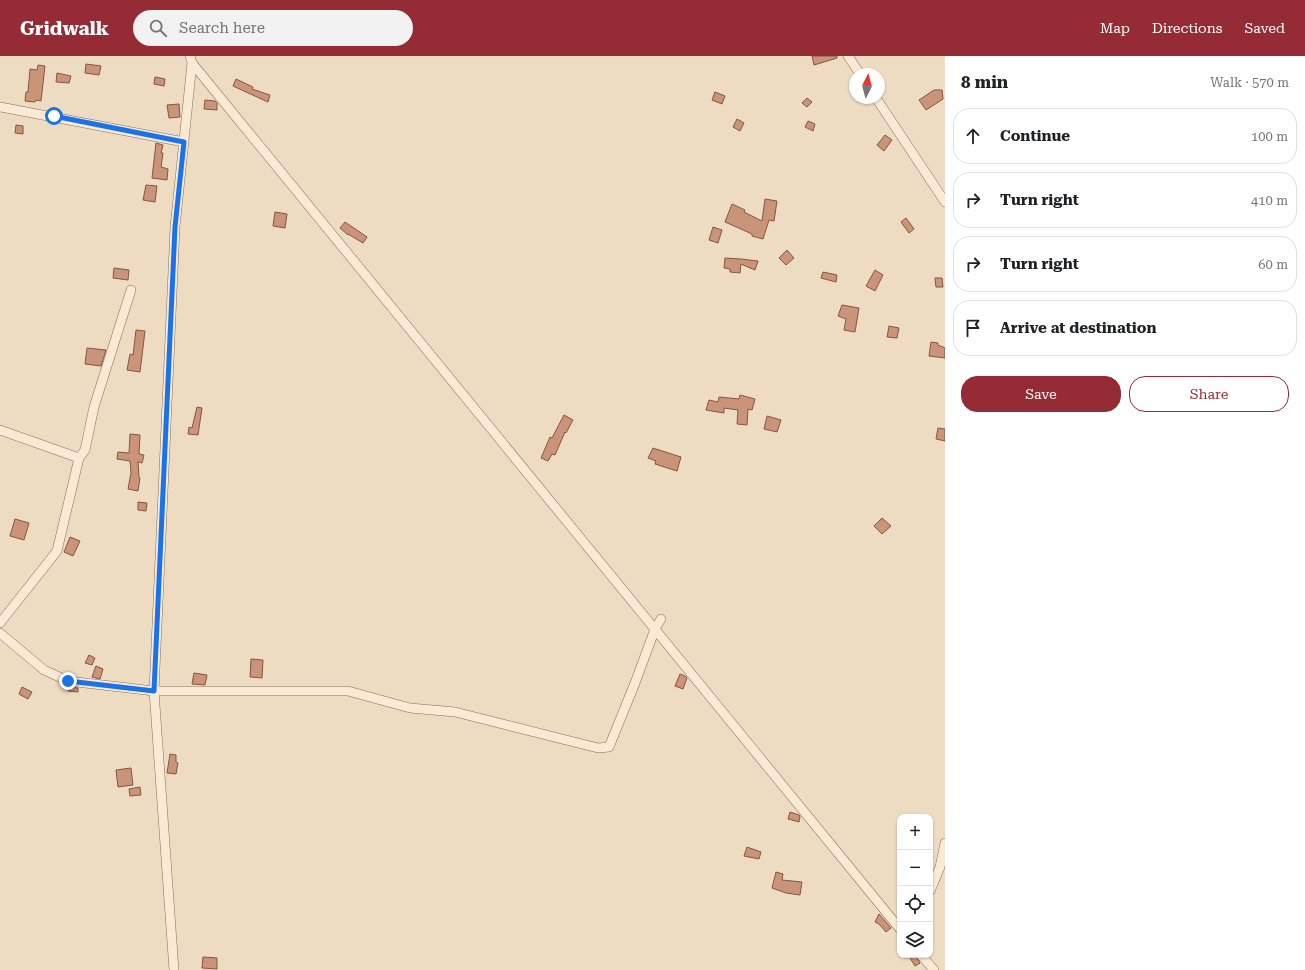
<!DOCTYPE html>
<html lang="en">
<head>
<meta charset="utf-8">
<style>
	:root { --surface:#fff; --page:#f2f2f2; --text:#202124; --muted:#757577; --line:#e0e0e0; --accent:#942b35 }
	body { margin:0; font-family:"Roboto Serif",serif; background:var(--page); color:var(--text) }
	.controls { position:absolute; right:12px; bottom:12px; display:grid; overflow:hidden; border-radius:8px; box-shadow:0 1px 3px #0004 }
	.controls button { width:36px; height:36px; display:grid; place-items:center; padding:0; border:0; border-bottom:1px solid var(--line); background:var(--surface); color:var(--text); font:20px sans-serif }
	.compass { position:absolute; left:849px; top:12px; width:36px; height:36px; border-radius:50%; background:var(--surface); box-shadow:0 1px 3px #0004; rotate:6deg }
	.stop { position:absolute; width:12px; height:12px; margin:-9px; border:3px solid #1a73e8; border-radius:50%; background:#fff }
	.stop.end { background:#1a73e8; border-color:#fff; box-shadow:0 1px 4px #0008 }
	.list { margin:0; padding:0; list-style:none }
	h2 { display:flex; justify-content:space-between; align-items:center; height:52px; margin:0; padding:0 16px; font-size:17px }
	h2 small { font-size:13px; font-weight:400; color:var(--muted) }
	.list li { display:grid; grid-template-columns:26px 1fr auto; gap:12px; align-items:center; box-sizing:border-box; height:56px; margin:0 8px 8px; padding:0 8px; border:1px solid var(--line); border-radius:16px }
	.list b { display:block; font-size:15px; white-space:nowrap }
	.list em { font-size:13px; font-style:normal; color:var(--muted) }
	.actions { display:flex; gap:8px; padding:12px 16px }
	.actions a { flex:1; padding:9px 0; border:1px solid var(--accent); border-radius:16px; text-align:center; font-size:14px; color:var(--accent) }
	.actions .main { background:var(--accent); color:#fff }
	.icon { flex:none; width:22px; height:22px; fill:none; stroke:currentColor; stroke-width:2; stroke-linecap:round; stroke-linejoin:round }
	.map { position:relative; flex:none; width:945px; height:914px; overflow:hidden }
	header { display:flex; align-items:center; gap:24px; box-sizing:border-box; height:56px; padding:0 20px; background:var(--accent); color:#fff }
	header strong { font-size:19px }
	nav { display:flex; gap:22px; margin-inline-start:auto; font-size:14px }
	.search { width:280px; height:36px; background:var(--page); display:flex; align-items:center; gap:10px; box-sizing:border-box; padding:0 14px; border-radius:22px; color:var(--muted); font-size:15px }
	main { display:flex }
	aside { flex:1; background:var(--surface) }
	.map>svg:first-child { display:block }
</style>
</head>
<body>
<header>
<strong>Gridwalk</strong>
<div class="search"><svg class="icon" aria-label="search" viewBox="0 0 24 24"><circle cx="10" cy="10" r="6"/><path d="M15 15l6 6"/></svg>Search here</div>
<nav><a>Map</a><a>Directions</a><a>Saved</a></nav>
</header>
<main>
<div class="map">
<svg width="945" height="914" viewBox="0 0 945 914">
	<rect width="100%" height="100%" fill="#eddcc2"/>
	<path fill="#ca9479" stroke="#855540" d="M812 0H837V2L814 9Z
		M86 8 101 10 99 19 85 17Z
		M38 9 45 10 41 45 36 44 35 46 25 45 26 36H28L30 13 37 14Z
		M57 17 71 20 69 27 56 26Z
		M155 21 165 23 164 30 154 28Z
		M236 23 253 31 252 33 270 39 268 46 233 30Z
		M934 34H942L943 43 926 54 919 44Z
		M715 36 725 40 722 48 712 44Z
		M807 42 812 46 807 51 802 47Z
		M205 44 215 45 217 47V54L204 53Z
		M179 48 180 61 169 62 167 49Z
		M737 63 744 67 740 75 733 71Z
		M808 65 815 68 813 75 805 71Z
		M16 69 23 70V78L15 77Z
		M885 79 892 84 884 95 877 89Z
		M156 87 163 89 161 97H163L161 111 168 113 167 124 152 122Z
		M146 129 157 130 155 146 143 144Z
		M765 143 777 145 774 165 769 164 763 183 752 180V178L741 173 725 166 732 148 745 154 744 156 762 165Z
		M275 156 287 158 285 172 273 170Z
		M906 162 914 173 909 177 901 166Z
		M345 166 367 181 363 187 348 178V179L340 172Z
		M713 171 722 174 718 187 709 184Z
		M787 194 794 202 786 209 779 202Z
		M725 202 741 203 758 205 755 214 741 208 740 217 730 216V213L724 212Z
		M114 212 129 214 128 224 113 222Z
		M875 214 883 219 875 235 866 230Z
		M823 216 837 219 836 226 821 222Z
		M935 222H942L943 231H936Z
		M842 249 859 252 855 276 844 274 846 263 838 260Z
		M889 270 899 272 897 282 887 281Z
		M136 274 145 275 140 316 127 314 130 298 133 299Z
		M931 286 938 287V289L945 292V302L929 300Z
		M87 292 106 294 101 310 85 308Z
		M740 339 755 343 752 354 748 353 747 369 737 368 738 354 724 352V357L706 354 709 344 718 346 719 341 739 343Z
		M197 351 202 352 198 379 188 378 189 371 192 372Z
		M564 359 573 364 566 377 565 376 555 399 552 398 548 405 541 402 550 381 552 382Z
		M767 360 781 364 777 376 764 373Z
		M938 372 945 373V385L936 383Z
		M130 378 140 379 139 398 144 399 142 407 138 406 139 422H140L138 435 128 433 131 417 130 405 117 403 118 396 129 397Z
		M653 392 681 401 677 415 655 408 656 405 648 402Z
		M138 446 147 447 146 455 138 454Z
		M882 462 891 470 882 478 874 470Z
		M15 463 29 467 24 484 10 480Z
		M70 481 80 485 73 500 64 496Z
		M89 599 95 602 92 609 85 607Z
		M251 603 263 604 262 622 250 621Z
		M96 610 103 613 100 623 92 621Z
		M194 617 207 619 205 629 192 628Z
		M680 618 685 620 687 622 683 633 675 630Z
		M22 631 32 636 28 643 19 638Z
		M68 631 78 632V636L68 635Z
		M170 698 176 699V706L178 707 176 718 167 717Z
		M131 712 133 729 118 731 116 714Z
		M140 731 141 739 130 740 129 733Z
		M790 756 799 759 800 760 799 766 788 763Z
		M747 791 761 796 759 803 744 800Z
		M776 816 783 818 782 824 802 826 800 839 786 837 772 832Z
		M879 858 891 872 886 876 879 868 875 866Z
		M915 899 920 907 915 910 910 902Z
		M203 901 217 902V913L202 912Z"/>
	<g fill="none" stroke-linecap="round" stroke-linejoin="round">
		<defs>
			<path id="street" d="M848 0 860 18
				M192 7 900 873
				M876 42 945 146
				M0 51 184 86
				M0 374 79 402
				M0 567 57 495 79 402 85 394 94 351 131 234
				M0 577 44 614 68 625 154 635H348L410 652 455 656 598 692 609 691 635 627 655 573 661 563
				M930 835 940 811 945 787
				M921 899 934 914
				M174 914 154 635 175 171 192 7 190 0"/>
		</defs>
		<use href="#street" stroke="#866e5a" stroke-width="10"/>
		<use href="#street" stroke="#f8ead5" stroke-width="9"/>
	</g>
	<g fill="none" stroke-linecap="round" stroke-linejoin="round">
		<path stroke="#1a73e8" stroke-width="5" d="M54 60 184 86 175 171 154 635 68 625"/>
	</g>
</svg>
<div class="controls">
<button>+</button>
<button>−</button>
<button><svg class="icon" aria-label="locate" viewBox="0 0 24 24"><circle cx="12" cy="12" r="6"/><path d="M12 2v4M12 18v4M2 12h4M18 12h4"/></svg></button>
<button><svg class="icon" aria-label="layers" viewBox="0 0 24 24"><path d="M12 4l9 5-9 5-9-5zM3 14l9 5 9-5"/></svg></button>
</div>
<svg class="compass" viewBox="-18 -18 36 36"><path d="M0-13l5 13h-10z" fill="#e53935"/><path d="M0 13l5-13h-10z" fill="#757577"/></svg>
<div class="stop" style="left:54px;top:60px"></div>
<div class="stop end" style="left:68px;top:625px"></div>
</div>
<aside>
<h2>8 min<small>Walk · 570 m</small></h2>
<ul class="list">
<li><svg class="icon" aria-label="ahead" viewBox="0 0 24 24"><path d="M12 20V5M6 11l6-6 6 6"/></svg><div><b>Continue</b></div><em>100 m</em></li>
<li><svg class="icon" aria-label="right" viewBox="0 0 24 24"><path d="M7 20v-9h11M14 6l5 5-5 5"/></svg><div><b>Turn right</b></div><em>410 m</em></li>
<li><svg class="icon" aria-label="right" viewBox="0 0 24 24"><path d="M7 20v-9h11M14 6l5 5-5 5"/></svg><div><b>Turn right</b></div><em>60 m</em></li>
<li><svg class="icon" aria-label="arrive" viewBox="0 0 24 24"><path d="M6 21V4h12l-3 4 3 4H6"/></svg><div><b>Arrive at destination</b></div></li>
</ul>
<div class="actions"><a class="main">Save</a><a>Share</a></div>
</aside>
</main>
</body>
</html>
